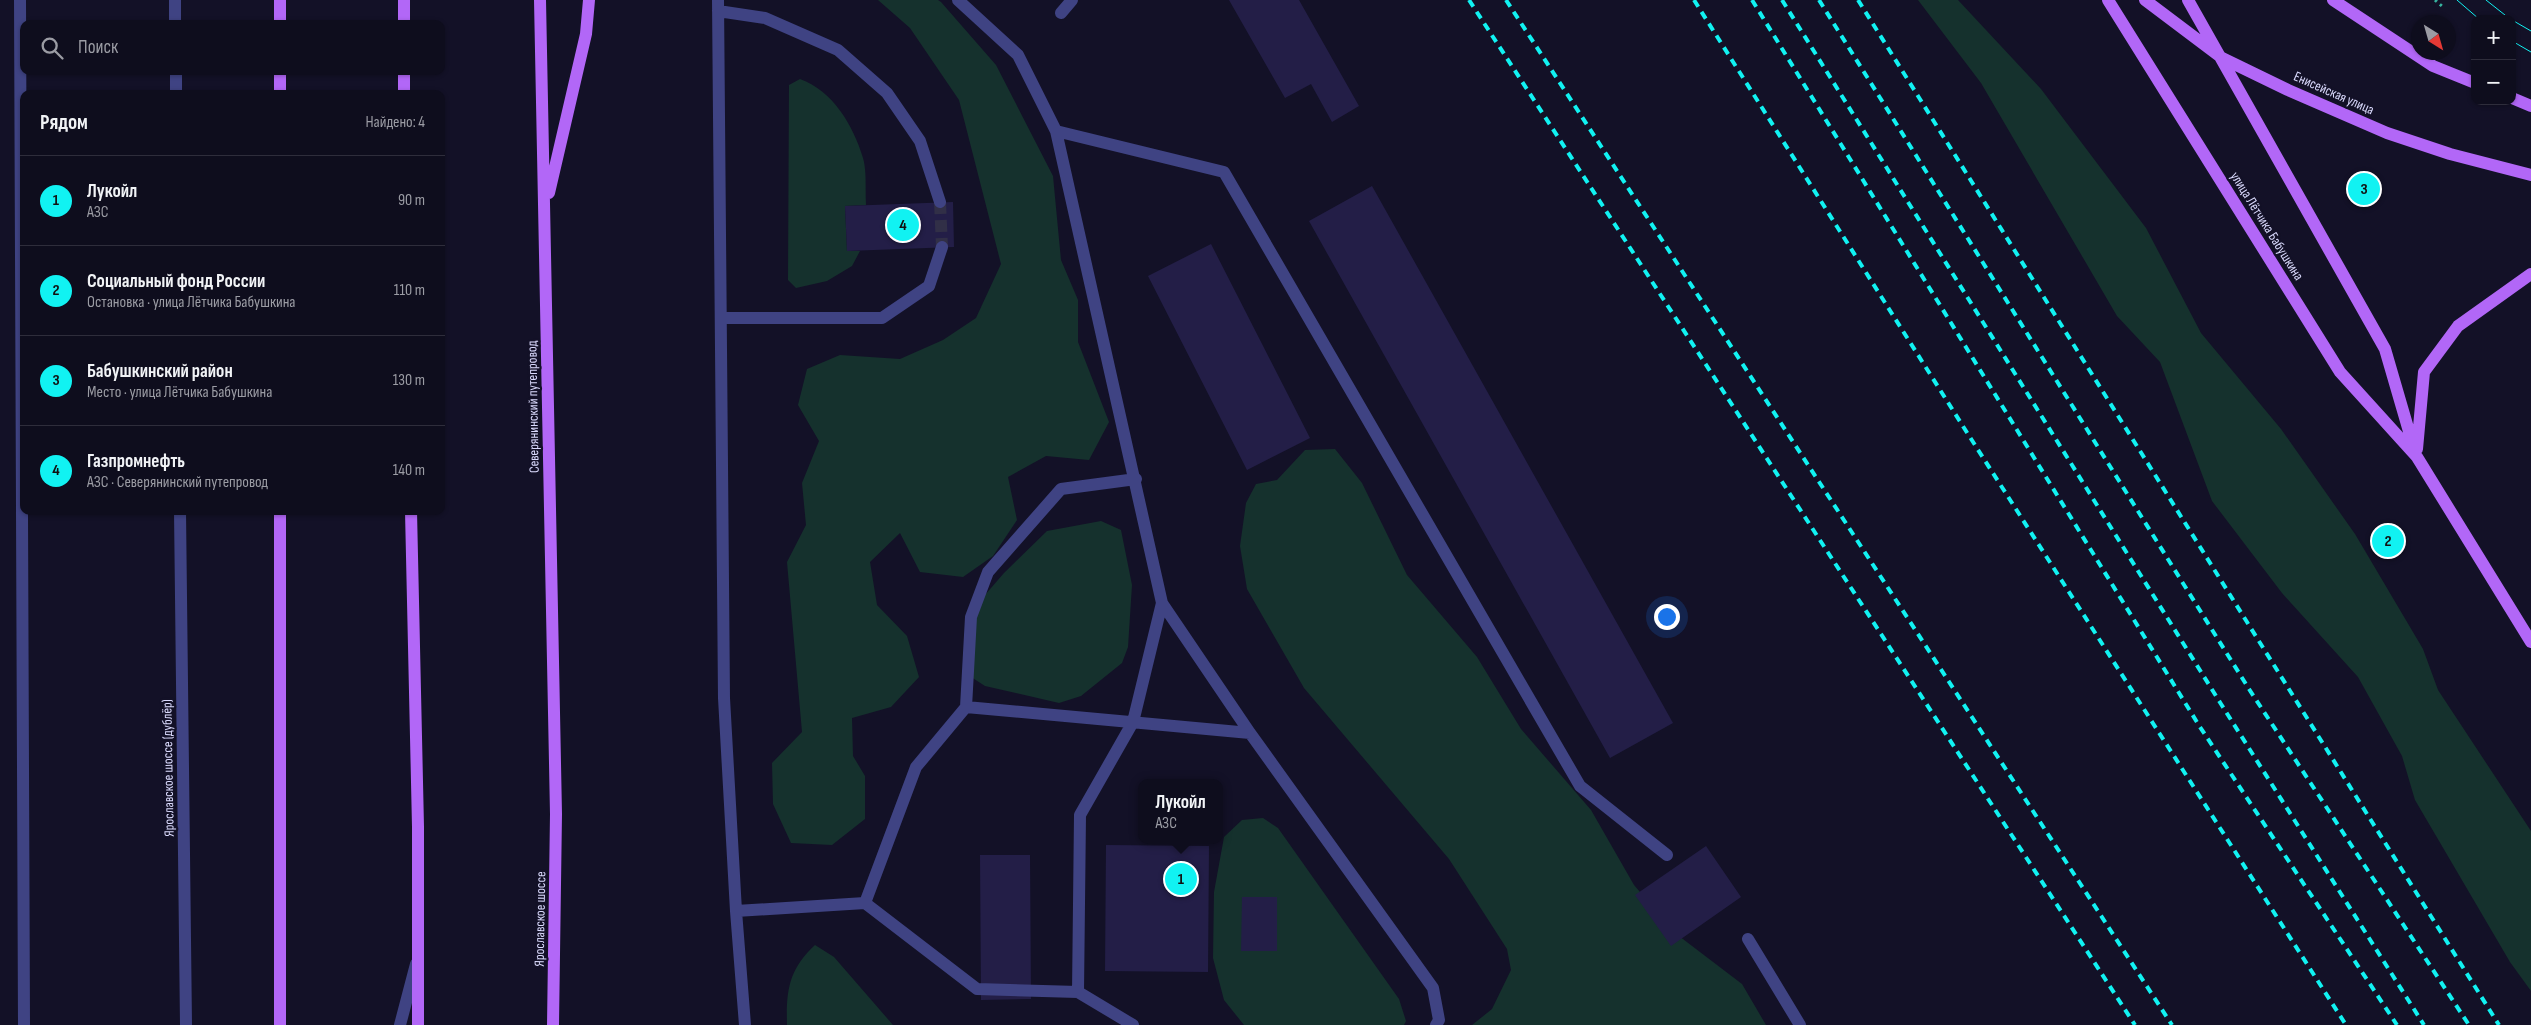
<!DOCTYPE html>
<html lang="ru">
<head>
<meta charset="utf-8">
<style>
	:root { --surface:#0e0d1d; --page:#171626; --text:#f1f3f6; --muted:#9b9ca4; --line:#2e2d3b; --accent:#11f2f2 }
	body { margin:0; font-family:"Sofia Sans Condensed",sans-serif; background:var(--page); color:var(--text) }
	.controls { position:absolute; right:15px; top:15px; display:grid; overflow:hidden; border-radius:10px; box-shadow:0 1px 4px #0004 }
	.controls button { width:45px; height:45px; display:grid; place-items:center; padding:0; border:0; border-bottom:1px solid var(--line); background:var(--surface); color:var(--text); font:25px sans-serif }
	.compass { position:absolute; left:2411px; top:15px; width:45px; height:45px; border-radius:50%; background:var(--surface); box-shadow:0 1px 4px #0004; rotate:143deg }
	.you { position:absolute; left:1666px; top:616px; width:18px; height:18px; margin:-12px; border:4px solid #fff; border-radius:50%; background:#1a73e8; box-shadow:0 0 0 8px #1a73e833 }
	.badge { display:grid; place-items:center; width:32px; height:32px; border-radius:50%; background:var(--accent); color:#111; font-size:16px; font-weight:700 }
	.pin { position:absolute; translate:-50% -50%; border:2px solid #fff; box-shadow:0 1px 5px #0006 }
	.popup { position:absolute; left:1138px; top:779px; width:85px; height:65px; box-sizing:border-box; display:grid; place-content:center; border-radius:10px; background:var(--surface); filter:drop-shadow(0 1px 4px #0005); font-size:16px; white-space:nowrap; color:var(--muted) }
	.popup b { font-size:19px; color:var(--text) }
	.popup::after { content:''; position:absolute; left:50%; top:100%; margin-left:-10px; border:10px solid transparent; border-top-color:var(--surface) }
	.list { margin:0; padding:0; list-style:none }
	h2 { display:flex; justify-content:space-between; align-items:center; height:65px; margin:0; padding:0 20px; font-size:21px }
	h2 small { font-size:16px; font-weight:400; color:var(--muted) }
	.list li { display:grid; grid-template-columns:32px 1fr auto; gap:15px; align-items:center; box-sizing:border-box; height:90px; padding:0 20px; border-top:1px solid var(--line) }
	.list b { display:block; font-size:19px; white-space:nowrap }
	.list p { margin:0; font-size:16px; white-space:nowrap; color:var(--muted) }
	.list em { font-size:16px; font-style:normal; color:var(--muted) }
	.icon { flex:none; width:28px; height:28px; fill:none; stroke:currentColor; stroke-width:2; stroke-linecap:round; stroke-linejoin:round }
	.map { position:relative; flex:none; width:2531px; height:1025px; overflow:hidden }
	.search { position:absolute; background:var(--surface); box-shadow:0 1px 4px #0004; left:20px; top:20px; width:425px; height:55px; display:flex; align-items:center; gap:12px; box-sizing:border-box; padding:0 18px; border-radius:10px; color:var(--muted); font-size:19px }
	.panel { position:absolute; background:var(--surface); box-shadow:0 1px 4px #0004; left:20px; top:90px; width:425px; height:425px; border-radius:10px }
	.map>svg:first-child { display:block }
</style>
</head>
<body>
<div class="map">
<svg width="2531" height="1025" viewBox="0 0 2531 1025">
	<rect width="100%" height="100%" fill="#131127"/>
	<path fill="#15312d" d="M878 0H938L941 2 996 65 1053 176 1061 260 1078 300V342L1109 422 1089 460 1046 456 1008 477 1017 520 993 556 963 577 920 572 900 533 870 562 877 605 907 636 919 677 891 707 852 718 853 756 865 776V819L832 845 791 843 773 804 772 763 802 732 787 562 806 525 802 483 819 441 798 405 807 369 840 355 900 359 943 340 976 318 1001 264 959 100 910 28Z
		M1918 0H1958L2041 89 2146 228 2201 333 2281 429 2355 534 2423 649 2438 690 2531 831V991L2510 962 2415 800 2402 756 2358 677 2282 593 2212 501 2160 362 2117 316 1981 83Z
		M800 79C833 91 853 125 863 158 867 172 865 190 866 205L845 206 847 251H860L852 266 827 281 796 288 788 280 789 85Z
		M1335 449 1362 483 1407 575 1477 657 1521 729 1591 810 1634 885 1675 933 1742 984 1766 1025H1472L1492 1009 1511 970 1507 949 1449 859 1304 688 1247 589 1240 546 1246 503 1256 484 1277 480 1305 450Z
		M1101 521 1121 530 1132 585 1128 647 1122 663 1081 696 1059 703 985 686 968 675 978 603 1004 573 1047 531Z
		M1263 818 1278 828 1399 999 1406 1021 1404 1025H1244L1224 1000 1213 958 1214 892 1224 837 1242 820Z
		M815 945 834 957 893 1025H787C786 990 789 969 815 945Z"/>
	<path fill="#231e47" d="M1229 0H1299L1359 106 1332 122 1311 84 1285 98Z
		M1372 186 1673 723 1610 758 1309 221Z
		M953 202 954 247 847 251 845 206Z
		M1211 244 1310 438 1247 470 1148 276Z
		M1106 845 1209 846 1208 972 1105 971Z
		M1706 846 1741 897 1671 946 1635 895Z
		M980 855H1030L1031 999 981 1000Z
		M1242 897H1277V951H1241Z"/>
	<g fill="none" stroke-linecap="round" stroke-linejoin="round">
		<path stroke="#312f47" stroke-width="12" stroke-dasharray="12 6" stroke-linecap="butt" d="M940 202 942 247"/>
		<path stroke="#37b4a0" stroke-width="3" stroke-dasharray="2.5 4" stroke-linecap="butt" d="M2435 0 2443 7"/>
		<path stroke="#3f4383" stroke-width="12" d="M20 0 24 1025
			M175 0V24
			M718 0 724 698 736 911 745 1025
			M958 0 1018 55 1056 131 1162 603 1250 733 1433 988 1439 1020 1436 1025
			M718 11 765 18 838 50 887 93 920 141 940 202
			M1061 13 1072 0
			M176 71V94
			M1056 131 1224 172 1580 786 1667 855
			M721 318H882L929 286 942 247
			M180 511 186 1025
			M966 707 971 617 988 572 1061 489 1136 479
			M865 903 916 767 966 707 1250 733
			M736 911 865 903 977 989 1078 992
			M1748 939 1800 1025
			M400 1025 416 964
			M1133 1025 1078 992 1080 815 1133 722 1162 603"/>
		<path stroke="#b267f7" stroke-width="12" d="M280 0V24
			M540 0 556 814 553 1025
			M2108 0 2340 372 2417 457 2531 642
			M2145 0 2222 58 2288 90 2387 133 2450 154 2531 175
			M2188 0 2385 349 2415 452
			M2333 0 2433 66 2475 83
			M404 24V0
			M280 71V94
			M404 94V71
			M2512 98 2531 106
			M549 193 586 34 589 0
			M2417 449 2424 372 2458 326 2531 274
			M280 511V1025
			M411 511 418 827V1025"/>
		<path stroke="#11f2f2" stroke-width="1" d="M2457 0 2479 19
			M2486 0 2510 19
			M2512 20 2531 31
			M2512 41 2531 52"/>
		<path stroke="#11f2f2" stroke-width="4" stroke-dasharray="8 6" stroke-linecap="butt" d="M1469 0 2135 1025
			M1506 0 2172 1025
			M1694 0 1966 431 2346 1025
			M1752 0 2200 727 2397 1025
			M1782 0 2221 704 2424 1025
			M1819 0 2249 689 2469 1025
			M1858 0 2499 1025"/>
	</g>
	<g text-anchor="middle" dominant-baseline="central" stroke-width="4.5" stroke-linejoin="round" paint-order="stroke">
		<g font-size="14" fill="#dadafd" stroke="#131127">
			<text transform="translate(2334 93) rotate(24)">Енисейская улица</text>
			<text transform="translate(2267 226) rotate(58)">улица Лётчика Бабушкина</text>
			<text transform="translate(533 407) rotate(-91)">Северянинский путепровод</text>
			<text transform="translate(168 768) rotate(-91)">Ярославское шоссе (дублёр)</text>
			<text transform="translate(540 919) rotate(-89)">Ярославское шоссе</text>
		</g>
	</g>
</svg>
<div class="controls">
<button>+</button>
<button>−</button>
</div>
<svg class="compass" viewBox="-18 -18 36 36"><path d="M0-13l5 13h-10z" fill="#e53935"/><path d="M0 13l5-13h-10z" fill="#9b9ca4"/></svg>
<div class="you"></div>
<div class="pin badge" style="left:1181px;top:879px">1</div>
<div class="popup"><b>Лукойл</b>АЗС</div>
<div class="pin badge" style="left:2388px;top:541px">2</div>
<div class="pin badge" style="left:2364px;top:189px">3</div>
<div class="pin badge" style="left:903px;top:225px">4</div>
<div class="search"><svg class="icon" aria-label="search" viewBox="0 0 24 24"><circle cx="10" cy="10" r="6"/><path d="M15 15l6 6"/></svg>Поиск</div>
<section class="panel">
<h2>Рядом<small>Найдено: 4</small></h2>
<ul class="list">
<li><span class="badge">1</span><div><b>Лукойл</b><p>АЗС</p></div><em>90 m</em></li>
<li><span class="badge">2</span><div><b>Социальный фонд России</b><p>Остановка · улица Лётчика Бабушкина</p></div><em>110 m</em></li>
<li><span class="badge">3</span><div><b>Бабушкинский район</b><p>Место · улица Лётчика Бабушкина</p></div><em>130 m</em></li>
<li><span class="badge">4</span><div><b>Газпромнефть</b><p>АЗС · Северянинский путепровод</p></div><em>140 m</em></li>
</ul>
</section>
</div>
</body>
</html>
